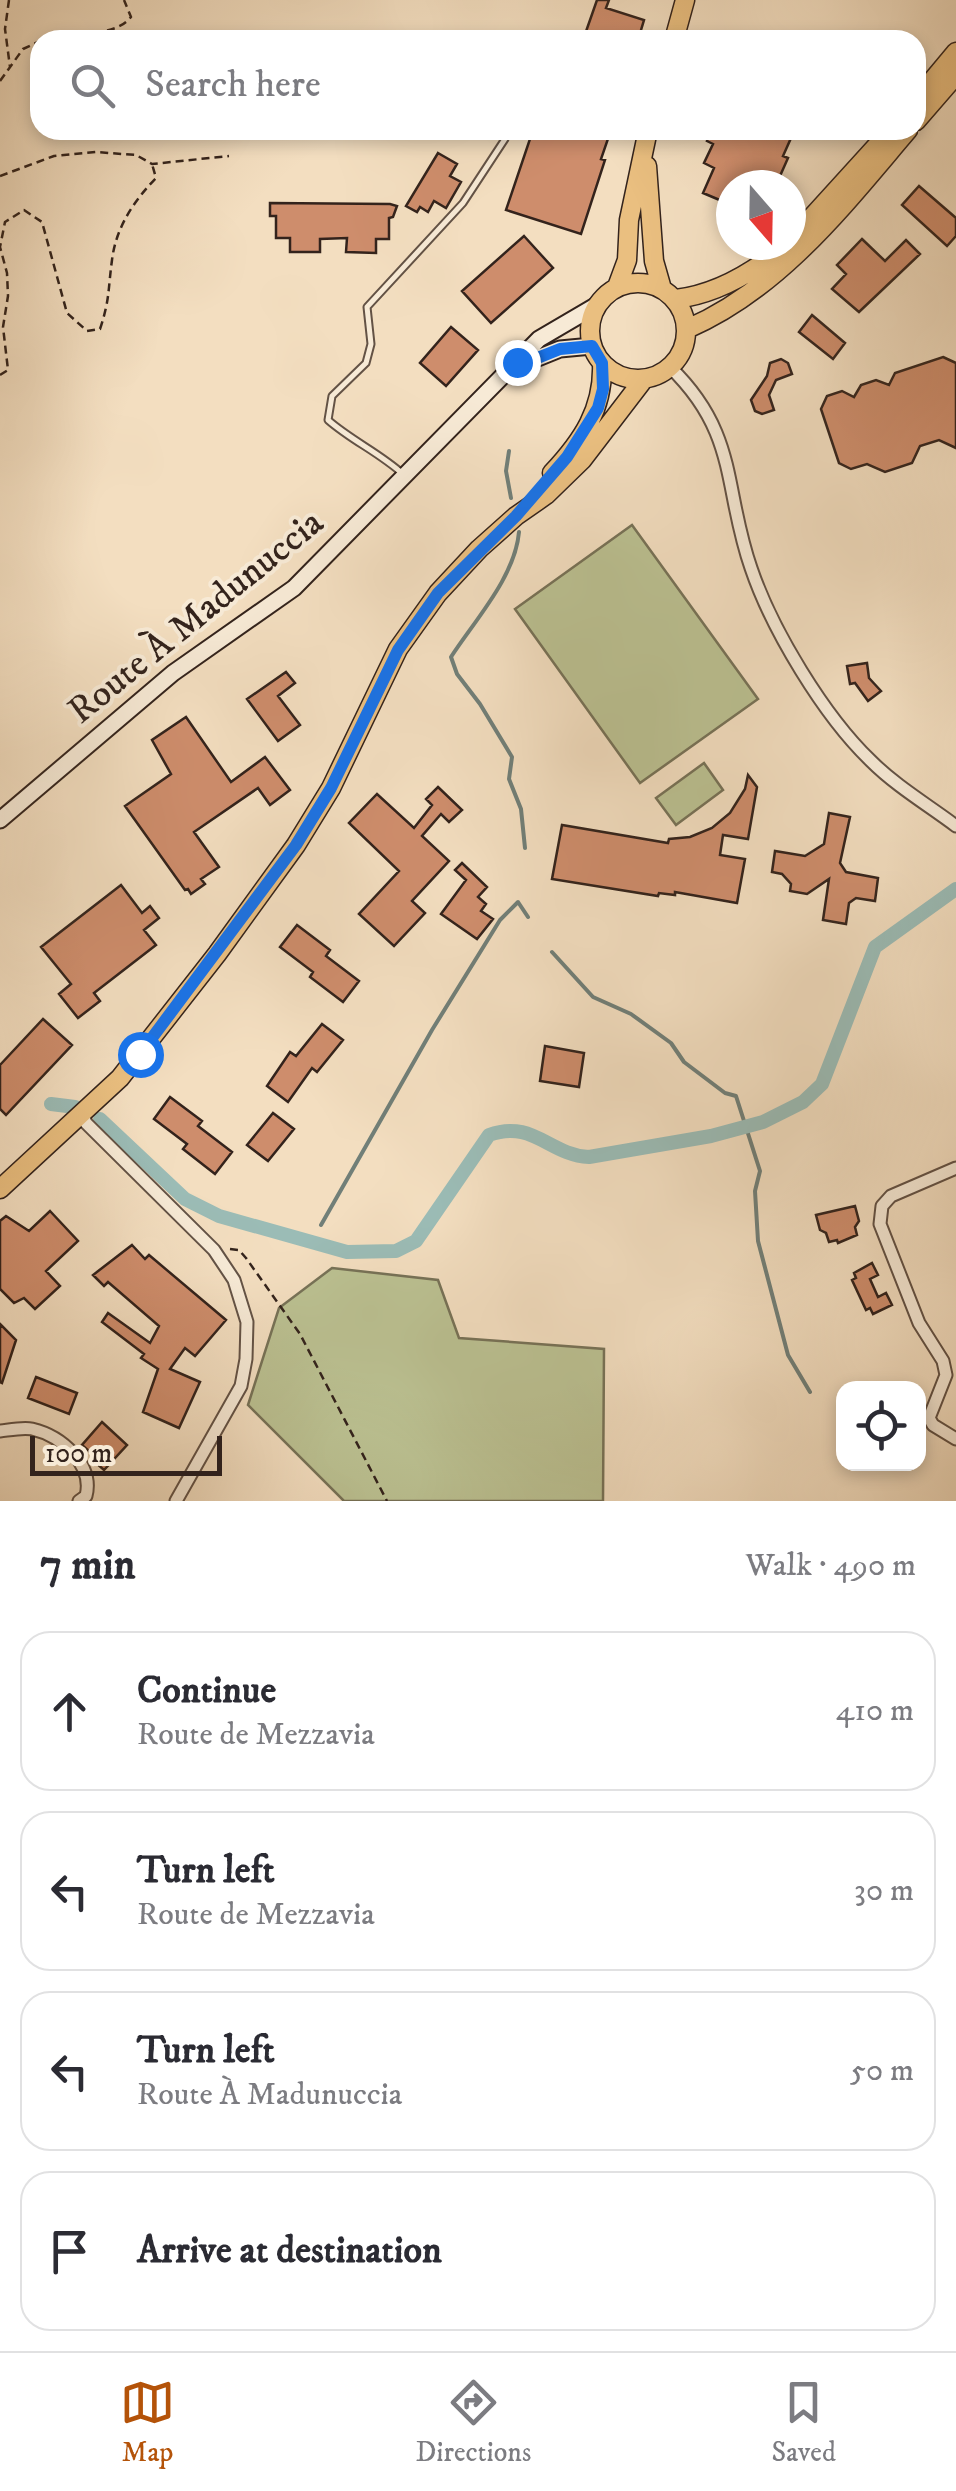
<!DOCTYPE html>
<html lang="en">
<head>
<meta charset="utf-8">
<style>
	:root { --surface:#fff; --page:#f2f2f3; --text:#2b2b33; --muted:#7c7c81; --line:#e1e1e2; --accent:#b45309 }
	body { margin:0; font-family:"IM FELL DW Pica",serif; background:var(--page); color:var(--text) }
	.controls { position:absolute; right:30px; bottom:30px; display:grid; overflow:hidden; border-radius:20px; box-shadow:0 5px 15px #0003 }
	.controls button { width:90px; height:90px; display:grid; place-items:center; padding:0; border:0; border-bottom:2px solid var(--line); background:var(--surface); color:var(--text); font:50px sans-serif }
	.compass { position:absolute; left:716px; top:170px; width:90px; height:90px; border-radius:50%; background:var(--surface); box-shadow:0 5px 15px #0003; rotate:160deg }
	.scale { position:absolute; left:30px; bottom:25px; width:192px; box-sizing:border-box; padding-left:10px; border:5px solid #33231c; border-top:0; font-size:28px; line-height:35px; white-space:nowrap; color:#33231c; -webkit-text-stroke:8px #f7ead6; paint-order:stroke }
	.stop { position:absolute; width:30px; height:30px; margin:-22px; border:8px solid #1a73e8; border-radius:50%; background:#fff }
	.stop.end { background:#1a73e8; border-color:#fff; box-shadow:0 2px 10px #0008 }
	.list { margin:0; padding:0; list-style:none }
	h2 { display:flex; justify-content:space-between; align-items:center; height:130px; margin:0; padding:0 40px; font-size:42px }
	h2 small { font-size:32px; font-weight:400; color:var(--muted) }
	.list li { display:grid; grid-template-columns:65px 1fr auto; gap:30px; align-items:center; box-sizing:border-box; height:160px; margin:0 20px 20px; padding:0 20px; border:2px solid var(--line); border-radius:30px }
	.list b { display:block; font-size:38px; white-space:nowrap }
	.list p { margin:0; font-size:32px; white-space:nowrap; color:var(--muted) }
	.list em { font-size:32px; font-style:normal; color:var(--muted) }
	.icon { flex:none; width:55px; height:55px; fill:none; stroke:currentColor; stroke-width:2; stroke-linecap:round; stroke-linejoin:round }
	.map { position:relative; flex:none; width:956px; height:1501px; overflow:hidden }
	.search { position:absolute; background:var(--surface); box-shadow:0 5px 15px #0003; left:30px; right:30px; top:30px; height:110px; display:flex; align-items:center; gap:25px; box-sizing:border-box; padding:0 35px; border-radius:30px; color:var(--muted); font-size:38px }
	.sheet { height:850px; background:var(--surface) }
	nav { display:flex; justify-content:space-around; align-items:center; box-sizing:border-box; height:140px; border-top:2px solid var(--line); background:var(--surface); font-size:28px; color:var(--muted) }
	nav a { display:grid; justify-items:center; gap:5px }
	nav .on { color:var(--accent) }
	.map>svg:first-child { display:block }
</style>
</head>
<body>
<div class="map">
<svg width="956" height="1501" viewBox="0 0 956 1501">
	<rect width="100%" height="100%" fill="#f3dec0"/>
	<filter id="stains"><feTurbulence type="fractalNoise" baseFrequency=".002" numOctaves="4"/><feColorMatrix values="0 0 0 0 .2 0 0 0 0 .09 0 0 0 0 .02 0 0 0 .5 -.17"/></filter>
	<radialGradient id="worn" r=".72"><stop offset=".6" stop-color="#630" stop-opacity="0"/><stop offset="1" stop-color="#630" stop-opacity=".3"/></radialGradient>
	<path fill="#bbc192" stroke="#777257" stroke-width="2.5" d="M632 525 758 699 640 783 515 609Z
		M704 763 723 790 676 825 656 798Z
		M332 1268 438 1280 459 1338 604 1349 603 1501H344L248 1405 279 1308Z"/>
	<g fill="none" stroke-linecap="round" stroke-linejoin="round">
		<path stroke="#717f78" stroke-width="4" d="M509 451 506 471 511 498
			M519 532C515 577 475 620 451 657L457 674 480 704 512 757 509 779 521 809 525 848
			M552 952 593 997 631 1014 671 1043 684 1062 725 1093 736 1096 760 1171 755 1191 758 1241 788 1355 810 1392
			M321 1225 432 1030 500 920 518 902 528 917"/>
		<path stroke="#9bbcb6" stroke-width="14" d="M51 1104 75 1107
			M100 1119 185 1199 219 1216 347 1252 396 1251 416 1241 489 1135C533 1119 549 1155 589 1157L711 1136 763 1122 803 1102 822 1084 875 947 956 889"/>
	</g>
	<path fill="#ce8d6c" stroke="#33231c" stroke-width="2.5" d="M597 0H609L606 8 644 20 638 40H583Z
		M533 130H611L601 159 605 160 581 234 506 210Z
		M712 130H774L791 138 783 156 788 158 776 185H731V212L719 207 722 201 703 193 714 168 704 163 713 144 707 141Z
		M438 153 457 164 450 176 461 182 446 208 434 201 428 212 420 207 417 212 406 206Z
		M919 186 956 218V236L947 246 902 205Z
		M270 203 390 204 397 206 393 217 389 218V239H376V253L346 252 347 238 320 239V252H290V238H276V216H270Z
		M524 236 553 268 491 323 462 291Z
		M862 239 885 261 906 240 920 254 859 312 832 289 846 274 837 265Z
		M812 315 845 343 833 359 799 332Z
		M451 327 478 350 446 386 420 363Z
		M943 357 956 363V448L939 440 920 446 912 463 885 472 867 464 851 469 839 463 821 409 827 396 842 391 854 397 861 385 876 380 889 385 895 373Z
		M781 359 788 363 792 374 776 380 769 395 774 410 762 414 755 411 751 400 767 376 770 363Z
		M867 663 869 678 881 691 868 701 855 683 850 684 847 666Z
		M286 672 295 683 278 696 300 725 278 741 247 699Z
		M186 717 231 782 265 757 290 790 270 805 258 788 194 832 219 867 201 879 205 884 191 894 188 889 185 890 125 806 171 774 152 740Z
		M748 775 757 787 748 839 723 835 720 855 745 859 737 903 675 892V895L659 893 658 896 552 879 562 825 668 843 669 839 690 837 712 828 730 813 745 789Z
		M438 787 462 810 449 822 441 814 422 836 449 861 412 901 425 913 394 946 359 914 399 871 349 823 377 794 414 828 432 805 426 799Z
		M829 813 850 817 840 863 846 872 878 878 875 901 856 898 849 903 846 924 823 920 829 879 807 894 790 891 791 884 782 874 772 872 775 851 805 856 824 844Z
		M462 863 487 887 478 897 486 904 481 911 493 919 477 939 441 914 466 880 455 870Z
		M121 885 142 913 150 906 159 918 144 930 156 945 94 993 100 1001 78 1018 59 994 71 984 41 947Z
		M297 925 330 950 326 956 359 981 343 1002 310 977 313 972 280 947Z
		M43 1019 72 1045 6 1115 0 1109V1065Z
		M322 1024 343 1040 317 1072 312 1068 288 1102 267 1086 290 1052 296 1056Z
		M545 1046 584 1053 579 1087 540 1081Z
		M170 1097 202 1121 198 1126 232 1152 215 1174 183 1149 187 1144 154 1119Z
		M273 1113 294 1129 268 1161 247 1145Z
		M855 1206 859 1221 855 1227 857 1235 838 1243 837 1240 829 1242 826 1233 820 1230 816 1215Z
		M50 1211 78 1241 46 1271 60 1286 35 1309 24 1298 14 1303 0 1289V1221L6 1216 29 1231Z
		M132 1245 145 1259 149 1255 226 1320 195 1356 185 1348 170 1369 200 1382 179 1428 143 1412 158 1369 141 1358 144 1354 102 1322 108 1313 150 1343 159 1326 108 1282 104 1286 93 1275Z
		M872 1263 878 1275 870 1279 878 1297 886 1293 892 1305 873 1314 870 1308 866 1310 852 1280 856 1278 854 1273Z
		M0 1324 16 1340 2 1383 0 1382Z
		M36 1377 77 1393 69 1414 28 1398Z
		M102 1422 127 1445 104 1470 96 1463 99 1460 82 1445Z"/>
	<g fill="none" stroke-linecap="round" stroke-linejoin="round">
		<defs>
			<path id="lane" d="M404 475C380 453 352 441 328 420L332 396 366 363 371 344 367 307 463 203 505 139"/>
			<path id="street" d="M670 367C739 434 723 488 751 568 772 630 824 716 871 761 896 786 928 805 956 826
				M83 1115 86 1123 214 1250 234 1280 247 1322 246 1359 241 1386 176 1501
				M956 1168 891 1196 882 1206 880 1224 919 1323 943 1361 946 1375 929 1418 933 1425 956 1439
				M0 1431C9 1430 23 1427 32 1429 62 1436 94 1465 86 1496L79 1501"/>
			<path id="secondary" d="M518 366 560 349 592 346
				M0 820 173 673 294 588 539 339 597 305"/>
			<path id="primary" d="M674 40 685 0
				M916 100 956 52
				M916 121 956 75
				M647 166 654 261 662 289
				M791 240 891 130
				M590 331a48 48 0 1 1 96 0a48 48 0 1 1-96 0Z
				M617 287 627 260 629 220 648 130
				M676 299C717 294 754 272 786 245
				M687 329C780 289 844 205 908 130
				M552 473C582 441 604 409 602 363
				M0 1189 120 1078 217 954 296 845 331 788 398 649 438 593 479 549 516 516 546 495 582 460 644 379"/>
		</defs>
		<use href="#lane" stroke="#635245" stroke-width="9"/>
		<use href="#street" stroke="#635245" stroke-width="15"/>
		<use href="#secondary" stroke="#33231c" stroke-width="19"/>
		<use href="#primary" stroke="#33231c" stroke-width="21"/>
		<path stroke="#33231c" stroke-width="2.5" stroke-dasharray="8 5" stroke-linecap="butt" d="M9 0 5 29 10 67
			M43 40C71 27 111 41 131 17L124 0
			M0 81 23 49 40 41
			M0 176 54 156 96 152 136 155 152 164 229 156
			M0 375 8 370 3 327 8 296 7 273 0 247 5 222 24 210 42 222 67 313 87 331 100 329C110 299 108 289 112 260 116 227 134 201 156 178L152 164
			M230 1249 239 1250 246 1258 300 1334 387 1501"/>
		<use href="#lane" stroke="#f7ead6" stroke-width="5"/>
		<use href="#street" stroke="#f7ead6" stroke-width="11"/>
		<use href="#secondary" stroke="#f7ead6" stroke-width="15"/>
		<use href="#primary" stroke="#eabf80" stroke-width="18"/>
	</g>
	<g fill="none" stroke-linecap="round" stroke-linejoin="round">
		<path stroke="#1a73e8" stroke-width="12" d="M140 1054 296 845 331 788 398 650 438 593 516 516 567 457 598 408 603 389 602 363 592 346 560 349 510 369 517 362"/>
	</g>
	<g text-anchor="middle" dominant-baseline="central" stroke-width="8" stroke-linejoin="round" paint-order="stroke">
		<g font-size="38" fill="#33231c" stroke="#f7ead6">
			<text transform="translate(196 617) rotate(-39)">Route À Madunuccia</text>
		</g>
	</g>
	<rect width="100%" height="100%" filter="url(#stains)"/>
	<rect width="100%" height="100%" fill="url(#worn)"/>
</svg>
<div class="controls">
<button><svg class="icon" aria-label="locate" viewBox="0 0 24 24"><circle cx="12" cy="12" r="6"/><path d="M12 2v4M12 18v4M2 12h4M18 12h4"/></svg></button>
</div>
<svg class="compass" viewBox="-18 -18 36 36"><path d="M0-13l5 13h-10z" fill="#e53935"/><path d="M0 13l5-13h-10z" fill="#7c7c81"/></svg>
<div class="scale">100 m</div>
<div class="stop" style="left:140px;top:1054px"></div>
<div class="stop end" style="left:517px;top:362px"></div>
<div class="search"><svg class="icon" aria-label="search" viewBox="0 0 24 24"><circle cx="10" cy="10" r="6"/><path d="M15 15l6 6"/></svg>Search here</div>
</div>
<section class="sheet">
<h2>7 min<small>Walk · 490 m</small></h2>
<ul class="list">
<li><svg class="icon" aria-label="ahead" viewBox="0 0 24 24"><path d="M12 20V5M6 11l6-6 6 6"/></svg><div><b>Continue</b><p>Route de Mezzavia</p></div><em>410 m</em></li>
<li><svg class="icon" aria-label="left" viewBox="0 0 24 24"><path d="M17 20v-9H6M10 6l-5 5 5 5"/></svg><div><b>Turn left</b><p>Route de Mezzavia</p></div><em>30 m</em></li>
<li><svg class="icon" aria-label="left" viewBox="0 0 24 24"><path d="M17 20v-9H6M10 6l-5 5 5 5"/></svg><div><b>Turn left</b><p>Route À Madunuccia</p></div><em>50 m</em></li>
<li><svg class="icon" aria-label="arrive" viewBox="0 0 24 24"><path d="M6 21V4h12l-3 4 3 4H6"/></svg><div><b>Arrive at destination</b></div></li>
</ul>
</section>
<nav>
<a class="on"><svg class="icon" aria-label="map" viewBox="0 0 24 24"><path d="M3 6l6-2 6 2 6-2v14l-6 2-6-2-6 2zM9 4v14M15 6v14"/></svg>Map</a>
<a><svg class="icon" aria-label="directions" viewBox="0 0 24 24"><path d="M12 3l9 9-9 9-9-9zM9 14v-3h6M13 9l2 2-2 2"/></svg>Directions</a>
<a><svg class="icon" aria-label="saved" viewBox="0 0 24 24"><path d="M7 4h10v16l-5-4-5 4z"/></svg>Saved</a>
</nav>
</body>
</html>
